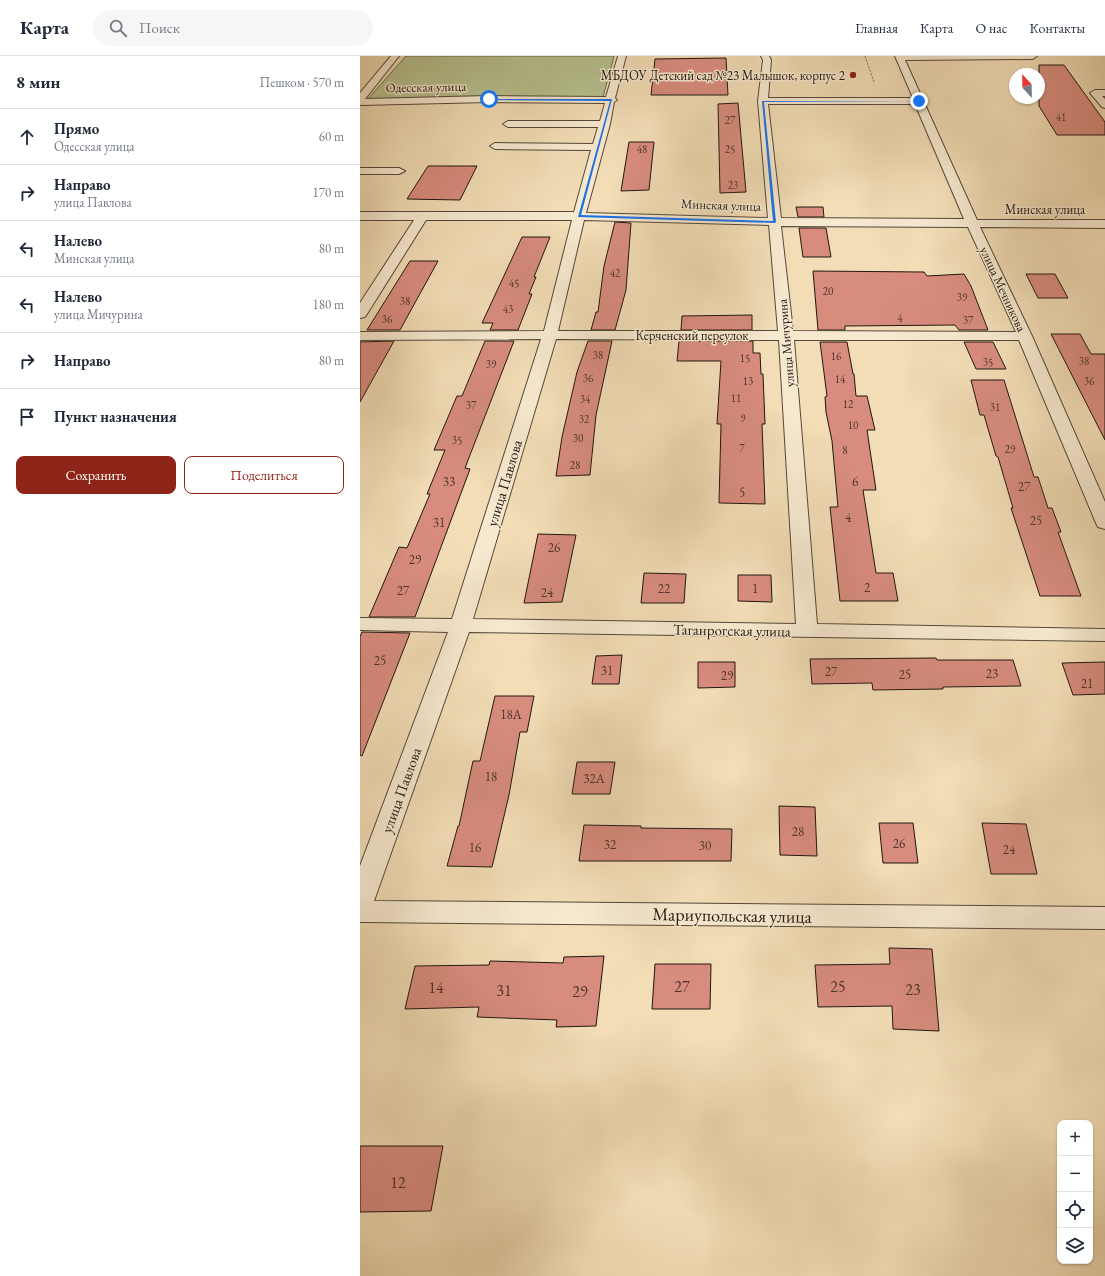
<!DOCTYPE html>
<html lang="ru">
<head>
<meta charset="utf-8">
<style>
	:root { --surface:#fff; --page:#f6f6f7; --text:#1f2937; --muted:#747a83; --line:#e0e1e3; --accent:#8f2418 }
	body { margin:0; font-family:"EB Garamond",serif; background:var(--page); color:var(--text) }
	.controls { position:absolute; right:12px; bottom:12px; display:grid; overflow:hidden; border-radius:8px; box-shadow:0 1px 3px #0004 }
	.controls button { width:36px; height:36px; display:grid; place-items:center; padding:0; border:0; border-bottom:1px solid var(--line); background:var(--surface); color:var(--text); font:20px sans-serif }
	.compass { position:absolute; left:649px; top:12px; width:36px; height:36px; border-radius:50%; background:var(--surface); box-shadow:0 1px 3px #0004; rotate:338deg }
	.stop { position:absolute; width:12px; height:12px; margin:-9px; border:3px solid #1a73e8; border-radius:50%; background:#fff }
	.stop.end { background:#1a73e8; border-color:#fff; box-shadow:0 1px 4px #0008 }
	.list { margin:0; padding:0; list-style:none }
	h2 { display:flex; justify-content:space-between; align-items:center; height:52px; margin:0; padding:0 16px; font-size:17px }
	h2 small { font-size:13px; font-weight:400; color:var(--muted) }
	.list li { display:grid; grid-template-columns:26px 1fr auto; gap:12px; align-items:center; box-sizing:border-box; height:56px; padding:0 16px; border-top:1px solid var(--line) }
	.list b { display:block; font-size:15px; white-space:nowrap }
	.list p { margin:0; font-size:13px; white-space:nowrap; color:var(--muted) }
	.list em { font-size:13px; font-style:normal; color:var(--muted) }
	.actions { display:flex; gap:8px; padding:12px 16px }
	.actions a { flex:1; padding:9px 0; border:1px solid var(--accent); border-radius:8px; text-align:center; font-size:14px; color:var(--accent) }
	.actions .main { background:var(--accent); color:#fff }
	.icon { flex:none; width:22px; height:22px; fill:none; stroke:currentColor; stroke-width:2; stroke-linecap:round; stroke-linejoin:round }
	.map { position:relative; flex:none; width:745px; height:1220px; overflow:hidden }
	header { display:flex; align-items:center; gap:24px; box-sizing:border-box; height:56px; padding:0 20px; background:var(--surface); border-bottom:1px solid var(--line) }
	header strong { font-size:19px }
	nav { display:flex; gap:22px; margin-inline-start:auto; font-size:14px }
	.search { width:280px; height:36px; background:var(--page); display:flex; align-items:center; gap:10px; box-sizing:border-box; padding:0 14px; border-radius:22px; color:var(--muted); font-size:15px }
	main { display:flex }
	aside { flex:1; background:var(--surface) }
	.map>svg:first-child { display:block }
</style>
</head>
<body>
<header>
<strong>Карта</strong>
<div class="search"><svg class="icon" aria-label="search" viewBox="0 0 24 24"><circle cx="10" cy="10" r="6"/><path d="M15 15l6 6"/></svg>Поиск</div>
<nav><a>Главная</a><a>Карта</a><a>О нас</a><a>Контакты</a></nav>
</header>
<main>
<aside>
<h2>8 мин<small>Пешком · 570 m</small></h2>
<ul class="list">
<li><svg class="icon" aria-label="ahead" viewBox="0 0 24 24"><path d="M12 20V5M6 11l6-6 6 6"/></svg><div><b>Прямо</b><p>Одесская улица</p></div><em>60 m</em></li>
<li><svg class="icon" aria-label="right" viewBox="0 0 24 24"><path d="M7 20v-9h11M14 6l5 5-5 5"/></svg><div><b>Направо</b><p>улица Павлова</p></div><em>170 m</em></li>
<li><svg class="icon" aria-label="left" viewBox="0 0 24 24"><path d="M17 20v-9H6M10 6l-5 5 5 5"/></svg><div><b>Налево</b><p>Минская улица</p></div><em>80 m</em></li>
<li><svg class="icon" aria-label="left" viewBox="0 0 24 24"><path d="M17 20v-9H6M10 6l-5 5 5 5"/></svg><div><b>Налево</b><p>улица Мичурина</p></div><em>180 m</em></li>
<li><svg class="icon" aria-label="right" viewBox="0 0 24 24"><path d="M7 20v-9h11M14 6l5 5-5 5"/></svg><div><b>Направо</b></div><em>80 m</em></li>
<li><svg class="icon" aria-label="arrive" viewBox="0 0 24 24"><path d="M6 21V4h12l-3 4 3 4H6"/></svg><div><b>Пункт назначения</b></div></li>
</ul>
<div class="actions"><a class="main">Сохранить</a><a>Поделиться</a></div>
</aside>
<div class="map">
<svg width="745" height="1220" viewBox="0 0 745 1220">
	<rect width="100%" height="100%" fill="#f2ddb6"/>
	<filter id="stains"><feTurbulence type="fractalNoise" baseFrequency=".005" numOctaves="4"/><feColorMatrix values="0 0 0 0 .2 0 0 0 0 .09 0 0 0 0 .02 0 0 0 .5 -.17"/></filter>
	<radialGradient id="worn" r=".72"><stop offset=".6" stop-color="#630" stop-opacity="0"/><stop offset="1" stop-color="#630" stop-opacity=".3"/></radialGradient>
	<path fill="#b7c290" stroke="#6c6c50" d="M46 0H254L243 41 7 44Z"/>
	<path fill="#d88c7e" stroke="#20160f" d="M366 2 368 39H291L295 3Z
		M679 9H704L745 66V79H697L679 50Z
		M378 47 386 136 360 137 358 48Z
		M269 86H294L289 134 261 135Z
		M68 110H117L100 144 47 143Z
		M436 151H463L464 161H438Z
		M255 166 271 167 266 234 255 274H231L236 256H238L244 210Z
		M439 172H466L471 201H443Z
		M162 181H190L174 221H176L169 238H172L158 274H130L133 267H122Z
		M50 205H78L40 274H7Z
		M453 215 564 216 567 220 604 218 611 230 628 274H599L595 269 485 270V274H458Z
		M666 218H695L708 242H678Z
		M392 259V274H321L322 260Z
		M691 278H720L731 298H745V384Z
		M34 285 0 346V286Z
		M125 285H154L105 412 110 413 55 561H9L39 491 47 492 70 438H67L85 394H74L97 340H102Z
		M228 285H252L236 359 230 419 196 420 202 381 217 316Z
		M319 285H393V297H400L401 318H403L405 368H402L405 448 359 447 361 368H357L361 305H317Z
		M460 286H487L493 318H494L496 340H507L515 374H507L516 434H503L516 517H533L538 545H480L470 451H478L472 385 466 356 465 341 467 340Z
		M604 286H633L646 313H616Z
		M611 324H644L674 421H678L688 452H692L701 476H698L721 540H680L651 452H653L638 401 636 400 624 359H620Z
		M178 478 216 479 202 546 164 547Z
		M284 517 326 518 324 547H281Z
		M378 519H411L412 546 378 545Z
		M2 576 50 577 2 700 0 699V581Z
		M262 599 259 628H232L236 600Z
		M576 602 577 604H653L661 630 583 631V633L513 634 512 627 452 628 450 603Z
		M338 606H375V631L338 632Z
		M745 606V638L713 639 702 607Z
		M135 640H174L167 676H160L149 739 132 811 87 810 98 770H99L113 705H120Z
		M217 706H255L250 738H212Z
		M419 750 455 751 457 800 420 799Z
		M519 767H553L558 807H523Z
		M622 767 666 768 677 818H631Z
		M224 769 281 770V772L372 773 371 805H219Z
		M529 892 572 893 579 975 533 973 532 950 458 951 455 909 530 908Z
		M244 900 236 970 196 971 197 964 117 961 119 951 45 953 55 910 129 909 130 905 203 907 204 901Z
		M295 908H351L350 953H292Z
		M0 1090H83L71 1155 0 1156Z"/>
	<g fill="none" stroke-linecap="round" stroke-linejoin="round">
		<defs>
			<path id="minor" d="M31 0H39L5 43 129 40 246 41 258 0H266L255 42 257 44 254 46 250 68 226 157 408 162 398 45 403 4 401 0H409L411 4 408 42H553L535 0H677L673 3 545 4 617 164H745V172L620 171 672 280 745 446V473L738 471 736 467 659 284H434L457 568 745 573V585L109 576 14 845 745 851V873L0 866V810L88 576 0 574V562L92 563 181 283 0 284V276L184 275 212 164H66L7 258 5 261 0 262V247L54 164H0V156H214L231 94 135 93 130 90 135 87 233 88 238 71H148L143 68 148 65H240L245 47 129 46 0 49V37ZM408 48H555L604 163 421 162ZM224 164 409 169 418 275H198ZM421 170 608 171 656 276 433 275ZM196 283 419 284 436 568 113 563Z
				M735 34H745V40H742L745 43V52L742 51 730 37Z
				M0 112H39L45 115 39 118H0Z"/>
		</defs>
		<use href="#minor" stroke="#544839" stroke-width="2"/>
		<path stroke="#20160f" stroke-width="1" stroke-dasharray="0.5 1" stroke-linecap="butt" d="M505 0 514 26"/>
		<use href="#minor" fill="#f7e9d0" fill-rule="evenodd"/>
	</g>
	<path fill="#1a73e8" d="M128 43H252L221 159 413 165 402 45H560L404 46 416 166 415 167 218 161 250 45 129 44Z"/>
	<circle fill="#8f2418" stroke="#f7e9d0" stroke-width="1.5" cx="493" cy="19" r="4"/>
	<g text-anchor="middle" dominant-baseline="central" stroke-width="3" stroke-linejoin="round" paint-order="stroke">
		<g font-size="11" fill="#4e342b">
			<text x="701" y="61">41</text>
			<text x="370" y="64">27</text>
			<text x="282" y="93">48</text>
			<text x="370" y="93">25</text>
			<text x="373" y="129">23</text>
			<text x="255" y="217">42</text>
			<text x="154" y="227">45</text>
			<text x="468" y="235">20</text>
			<text x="602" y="241">39</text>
			<text x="45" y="245">38</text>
			<text x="148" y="253">43</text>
			<text x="540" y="262">4</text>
			<text x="27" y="263">36</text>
			<text x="608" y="264">37</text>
			<text x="238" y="299">38</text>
			<text x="476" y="300">16</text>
			<text x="385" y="302">15</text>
			<text x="724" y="305">38</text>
			<text x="628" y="306">35</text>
			<text x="131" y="308">39</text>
			<text x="228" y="322">36</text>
			<text x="480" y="323">14</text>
			<text x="388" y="325">13</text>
			<text x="729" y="325">36</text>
			<text x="376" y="342">11</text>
			<text x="225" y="343">34</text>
			<text x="488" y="348">12</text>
			<text x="111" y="349">37</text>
			<text x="635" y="351">31</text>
			<text x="383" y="362">9</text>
			<text x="224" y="363">32</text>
			<text x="493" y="369">10</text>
			<text x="218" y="382">30</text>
			<text x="97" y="384">35</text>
			<text x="382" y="392">7</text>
			<text x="650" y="393">29</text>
			<text x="485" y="394">8</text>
			<text x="215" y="409">28</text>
		</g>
		<g font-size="13" fill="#20160f" stroke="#f7e9d0" text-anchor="end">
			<text x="485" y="19">МБДОУ Детский сад №23 Малышок, корпус 2</text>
		</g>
		<g font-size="13" fill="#20160f" stroke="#f7e9d0">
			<text transform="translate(66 31) rotate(-1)">Одесская улица</text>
			<text transform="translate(361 149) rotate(2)">Минская улица</text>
			<text x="685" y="153">Минская улица</text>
			<text transform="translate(643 233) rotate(65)">улица Мечникова</text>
			<text x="332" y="279">Керченский переулок</text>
			<text transform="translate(426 287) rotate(-95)">улица Мичурина</text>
		</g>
		<g font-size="13" fill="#4e342b">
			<text x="89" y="425">33</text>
			<text x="495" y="425">6</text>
			<text x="664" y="430">27</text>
			<text x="382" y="436">5</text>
			<text x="488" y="461">4</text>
			<text x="676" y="464">25</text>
			<text x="79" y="466">31</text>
			<text x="194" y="491">26</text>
			<text x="55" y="503">29</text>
			<text x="507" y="531">2</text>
			<text x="304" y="532">22</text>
			<text x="395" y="532">1</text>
			<text x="43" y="534">27</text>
			<text x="187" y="536">24</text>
			<text x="20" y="604">25</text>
			<text x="247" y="614">31</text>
			<text x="471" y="615">27</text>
			<text x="632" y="617">23</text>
			<text x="545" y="618">25</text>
			<text x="367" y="619">29</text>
			<text x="727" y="627">21</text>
			<text x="151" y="658">18А</text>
			<text x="131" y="720">18</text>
			<text x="234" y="722">32А</text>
			<text x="438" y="775">28</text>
			<text x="539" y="787">26</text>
			<text x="250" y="788">32</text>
			<text x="345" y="789">30</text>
			<text x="115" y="791">16</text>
			<text x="649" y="793">24</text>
		</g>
		<g font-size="15" fill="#20160f" stroke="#f7e9d0">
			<text transform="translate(144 427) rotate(-73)">улица Павлова</text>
			<text transform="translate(372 574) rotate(1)">Таганрогская улица</text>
			<text transform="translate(41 734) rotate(-70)">улица Павлова</text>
		</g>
		<g font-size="16" fill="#4e342b">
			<text x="322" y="930">27</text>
			<text x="478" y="930">25</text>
			<text x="76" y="931">14</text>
			<text x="553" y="933">23</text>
			<text x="144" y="934">31</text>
			<text x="220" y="935">29</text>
			<text x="38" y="1126">12</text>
		</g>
		<g font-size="18" fill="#20160f" stroke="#f7e9d0">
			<text transform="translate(372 859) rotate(1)">Мариупольская улица</text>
		</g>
	</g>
	<rect width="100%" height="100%" filter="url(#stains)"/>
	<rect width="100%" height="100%" fill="url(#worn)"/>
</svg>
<div class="controls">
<button>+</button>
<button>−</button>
<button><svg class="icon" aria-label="locate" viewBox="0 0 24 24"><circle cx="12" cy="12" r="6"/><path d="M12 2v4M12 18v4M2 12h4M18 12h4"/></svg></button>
<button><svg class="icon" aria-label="layers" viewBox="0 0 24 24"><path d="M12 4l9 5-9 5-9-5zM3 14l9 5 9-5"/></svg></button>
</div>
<svg class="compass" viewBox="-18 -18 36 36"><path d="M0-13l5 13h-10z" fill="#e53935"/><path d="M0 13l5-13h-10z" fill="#747a83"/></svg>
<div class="stop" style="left:129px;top:43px"></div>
<div class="stop end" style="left:559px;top:45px"></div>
</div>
</main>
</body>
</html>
